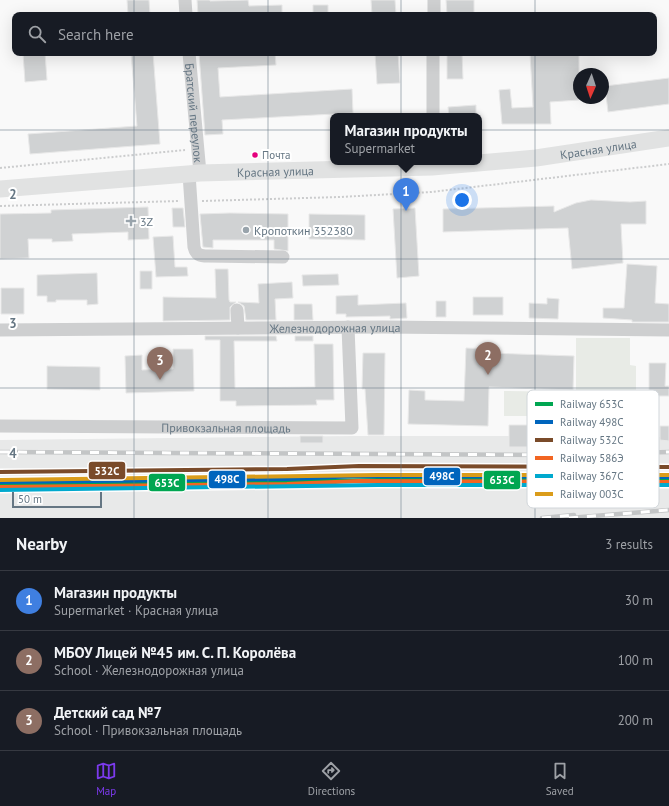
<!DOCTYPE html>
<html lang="en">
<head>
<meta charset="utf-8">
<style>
	:root { --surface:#171b24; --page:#242831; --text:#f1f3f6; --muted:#9ea1a6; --line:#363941; --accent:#7c3aed }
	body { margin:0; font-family:"PT Sans",sans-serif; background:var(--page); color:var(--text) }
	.compass { position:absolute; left:573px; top:68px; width:36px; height:36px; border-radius:50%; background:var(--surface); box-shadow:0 4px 16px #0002; rotate:183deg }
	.scale { position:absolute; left:12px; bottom:10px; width:90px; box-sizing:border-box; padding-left:4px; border:2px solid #657683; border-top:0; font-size:11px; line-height:14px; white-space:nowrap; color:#657683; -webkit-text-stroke:3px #fff; paint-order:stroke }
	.you { position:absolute; left:462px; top:200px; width:14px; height:14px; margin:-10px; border:3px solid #fff; border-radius:50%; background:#1a73e8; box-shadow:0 0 0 6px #1a73e833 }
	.badge { display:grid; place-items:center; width:26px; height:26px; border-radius:50%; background:var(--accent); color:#fff; font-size:13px; font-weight:700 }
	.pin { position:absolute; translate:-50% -33px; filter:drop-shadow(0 1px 2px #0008) }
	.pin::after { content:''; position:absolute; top:21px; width:14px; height:12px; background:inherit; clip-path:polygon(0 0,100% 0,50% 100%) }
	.popup { position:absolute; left:330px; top:113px; width:152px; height:52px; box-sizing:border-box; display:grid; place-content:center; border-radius:8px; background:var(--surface); filter:drop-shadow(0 1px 3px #0005); font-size:13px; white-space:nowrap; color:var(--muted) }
	.popup b { font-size:15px; color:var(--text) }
	.popup::after { content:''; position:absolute; left:50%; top:100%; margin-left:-8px; border:8px solid transparent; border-top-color:var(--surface) }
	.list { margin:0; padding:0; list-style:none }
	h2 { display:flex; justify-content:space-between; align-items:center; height:52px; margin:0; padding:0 16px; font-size:17px }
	h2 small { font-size:13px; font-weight:400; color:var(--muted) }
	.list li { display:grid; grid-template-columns:26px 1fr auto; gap:12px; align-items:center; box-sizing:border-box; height:60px; padding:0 16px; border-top:1px solid var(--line) }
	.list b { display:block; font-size:15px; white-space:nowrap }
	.list p { margin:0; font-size:13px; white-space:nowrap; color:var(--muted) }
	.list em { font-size:13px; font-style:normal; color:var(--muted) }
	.icon { flex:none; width:22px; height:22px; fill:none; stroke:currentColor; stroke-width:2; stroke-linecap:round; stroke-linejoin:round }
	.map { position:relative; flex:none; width:669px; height:518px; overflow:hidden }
	.search { position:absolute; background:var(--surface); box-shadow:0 4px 16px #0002; left:12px; right:12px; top:12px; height:44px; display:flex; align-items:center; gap:10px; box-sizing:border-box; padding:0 14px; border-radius:8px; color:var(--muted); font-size:15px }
	.sheet { height:232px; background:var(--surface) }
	nav { display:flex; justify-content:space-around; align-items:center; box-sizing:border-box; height:56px; border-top:1px solid var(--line); background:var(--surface); font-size:11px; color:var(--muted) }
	nav a { display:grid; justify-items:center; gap:2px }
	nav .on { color:var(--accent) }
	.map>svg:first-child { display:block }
</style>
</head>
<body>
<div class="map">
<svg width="669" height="518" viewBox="0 0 669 518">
	<rect width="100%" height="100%" fill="#f9f9f9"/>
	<path fill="#e8e9e9" d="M603 434 636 437H669V518H0V440L353 436H576Z"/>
	<path fill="#e8ebe6" d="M576 338H630V365L636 366V437L576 436V416H504V391L576 392Z"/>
	<path fill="#d0d2d3" stroke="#e8e8e8" d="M127 0H149L150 15H128Z
		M197 0H210V1L248 0 249 6 282 5V15H198Z
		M371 0H395L396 15H372Z
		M446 0H474V15H447Z
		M313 5H328V15H313Z
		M23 53H45L47 80 25 82Z
		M131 53H153L160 144 30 154 28 134 137 126Z
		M199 53H275L276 65 218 68 220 97 352 89 353 113 222 120 223 134 205 135Z
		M375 53H398L400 83 377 84Z
		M447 53H462L463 79H447Z
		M530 53H579V100L550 102 551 124H502L499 90 510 89 512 108 533 107Z
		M669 78V104L608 112 605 86Z
		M476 105V116H449L448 107Z
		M591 200 630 202 646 201V224H621L623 263 572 269 568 228 443 232V209L554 206V212L576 203Z
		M148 207 149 239 128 240V232L72 234 73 241 52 242V239H28L29 258 0 259V214L51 213V210Z
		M172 208H183L185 227H173Z
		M415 208 419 276 397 278 393 209Z
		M230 213 288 214V251L274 249V240H213V248L203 247 200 214Z
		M309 214 365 215V240L309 239Z
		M173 236 175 267H187L188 276 156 277 153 237Z
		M627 264 657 266 655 303 669 304V322H632V320L603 318V308H624Z
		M215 269H228L229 300 230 302H236L230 307V320L163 321V297L216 298Z
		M140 271H152V289H140Z
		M97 273 98 304 87 305V300H56V302H47V296H37V275Z
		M338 274 339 285 303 286 302 275Z
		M292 282 293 298 275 299 276 320H246L244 306 238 302 259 303 258 284Z
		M1 288H24V314H1Z
		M358 295V305L406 303 407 318 390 319V316L346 317V314H336V296Z
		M473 297H503V315H473Z
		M547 298 559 299 558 319 529 318V303L547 304Z
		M436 301H446V317H436Z
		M294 304H312L313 320H294Z
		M205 336H276L277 341H234L235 388 315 387 314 344H333L334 400H316L317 405 236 406V401H220V340H205Z
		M295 336H313V341H295Z
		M466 348 490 349V353L574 356 573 390 489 387 488 426 408 424 409 390 425 391V400L464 401Z
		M173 349H193L194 391 126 393 125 356 142 355V370L173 369Z
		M363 353H385L384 435H368L365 389H362Z
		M649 363H666L665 386H669V396H649Z
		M47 366 100 367V390L47 389Z
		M561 419H571V436H555V447H509V425H561Z
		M660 426H669V441L660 440Z
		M300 436H323V443H300Z"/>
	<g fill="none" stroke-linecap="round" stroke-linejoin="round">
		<path stroke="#cbcccd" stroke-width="2" stroke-dasharray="2 2" stroke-linecap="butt" d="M0 168 185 150
			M202 201 340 197 431 192 669 164
			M0 206 180 201"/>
		<g stroke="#cecfd0" stroke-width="13">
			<path d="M185 0 186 15"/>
			<path d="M434 15V0"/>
			<path id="s1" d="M189 53 200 173"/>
			<path d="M433 116V53"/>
			<path d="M189 174 194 247C196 255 200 256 208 256L283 257"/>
			<path d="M237 310 238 328"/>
			<path id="s2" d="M0 330 383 327 669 330"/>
			<path id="s3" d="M0 426 352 428 348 327"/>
		</g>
		<path stroke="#e1e2e2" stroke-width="17" id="s4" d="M0 189 200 173 432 167 536 158 669 138"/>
		<defs>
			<path id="rail" d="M0 452 556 455 669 452
				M542 518 574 515
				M569 518 669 510"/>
		</defs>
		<use href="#rail" stroke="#c3c5c6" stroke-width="4.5"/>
		<use href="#rail" stroke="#fff" stroke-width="3" stroke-dasharray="9" stroke-linecap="butt"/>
		<defs>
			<path id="rail-1" d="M0 485 378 480H669"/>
			<path id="rail-2" d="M0 482 287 479 359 476 669 477"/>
			<path id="rail-3" d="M0 472 287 469 359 466 669 467"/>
			<path id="rail-4" d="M0 487 287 484 359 481 669 482"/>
			<path id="rail-5" d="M0 490 378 485H669"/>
			<path id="rail-6" d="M0 480 378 475H669"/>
		</defs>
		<use href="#rail-1" stroke="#fff" stroke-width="7"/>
		<use href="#rail-2" stroke="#fff" stroke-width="7"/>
		<use href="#rail-3" stroke="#fff" stroke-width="7"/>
		<use href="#rail-4" stroke="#fff" stroke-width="7"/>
		<use href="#rail-5" stroke="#fff" stroke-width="7"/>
		<use href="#rail-6" stroke="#fff" stroke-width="7"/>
		<use href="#rail-1" stroke="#00a651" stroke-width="4"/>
		<use href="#rail-2" stroke="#0065bd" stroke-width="4"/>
		<use href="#rail-3" stroke="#7a4b2a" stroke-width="4"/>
		<use href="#rail-4" stroke="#f26522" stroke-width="4"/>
		<use href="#rail-5" stroke="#00a9ce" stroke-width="4"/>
		<use href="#rail-6" stroke="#da9c1a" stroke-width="4"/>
	</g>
	<path fill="none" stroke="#657683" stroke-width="1" stroke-opacity="0.55" d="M134 0V15M268 0V15M401 0V15M535 0V15M134 53V518M268 53V518M401 53V518M535 53V518M0 130H669M0 259H669M0 388H669"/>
	<circle fill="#e5007d" stroke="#fff" stroke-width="1.5" cx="255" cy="155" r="3.5"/>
	<g fill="#99a4ac" stroke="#fff" stroke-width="1.5">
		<path d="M129 215h4v4h4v4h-4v4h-4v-4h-4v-4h4z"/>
		<circle cx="246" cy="230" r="4"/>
	</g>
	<g text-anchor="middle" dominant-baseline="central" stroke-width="4" stroke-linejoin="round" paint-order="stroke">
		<g font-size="11" fill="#657683" stroke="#fff" text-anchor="start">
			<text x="262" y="155">Почта</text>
		</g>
		<g font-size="12" fill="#657683" stroke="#fff">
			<text stroke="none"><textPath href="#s1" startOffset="60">Братский переулок</textPath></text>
			<text stroke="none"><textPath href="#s4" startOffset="600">Красная улица</textPath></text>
			<text stroke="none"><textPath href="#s4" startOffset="276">Красная улица</textPath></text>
			<text stroke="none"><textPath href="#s2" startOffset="335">Железнодорожная улица</textPath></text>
			<text stroke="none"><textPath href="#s3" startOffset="226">Привокзальная площадь</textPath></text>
		</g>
		<g font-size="12" fill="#657683" stroke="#fff" text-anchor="start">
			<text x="140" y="221">3Z</text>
			<text x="254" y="230">Кропоткин 352380</text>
		</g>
	</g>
	<rect x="527" y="390" width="132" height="118" rx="6" fill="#fff" stroke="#d1d6da" stroke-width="1"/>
	<rect x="535" y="402" width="18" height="4" fill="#00a651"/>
	<rect x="535" y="420" width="18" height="4" fill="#0065bd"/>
	<rect x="535" y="438" width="18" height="4" fill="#7a4b2a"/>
	<rect x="535" y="456" width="18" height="4" fill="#f26522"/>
	<rect x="535" y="474" width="18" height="4" fill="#00a9ce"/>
	<rect x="535" y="492" width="18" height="4" fill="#da9c1a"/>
	<g font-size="11" fill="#657683">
		<text x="560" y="408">Railway 653С</text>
		<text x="560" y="426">Railway 498С</text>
		<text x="560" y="444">Railway 532С</text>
		<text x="560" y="462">Railway 586Э</text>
		<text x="560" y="480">Railway 367С</text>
		<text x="560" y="498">Railway 003С</text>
	</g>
	<g font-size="13" text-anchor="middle" font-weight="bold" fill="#657683" stroke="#fff" stroke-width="4" stroke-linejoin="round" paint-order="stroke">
		<text x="13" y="199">2</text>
		<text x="13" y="328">3</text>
		<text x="13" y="458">4</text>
	</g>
	<g stroke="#fff" stroke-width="1.5">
		<rect x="88" y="461" width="38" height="19" rx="4" fill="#7a4b2a"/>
		<rect x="423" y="467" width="38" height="19" rx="4" fill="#0065bd"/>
		<rect x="208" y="470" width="38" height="19" rx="4" fill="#0065bd"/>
		<rect x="483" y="470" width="38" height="20" rx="4" fill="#00a651"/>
		<rect x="148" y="473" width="38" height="19" rx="4" fill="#00a651"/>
	</g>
	<g font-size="11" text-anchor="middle" font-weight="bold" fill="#fff">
		<text x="107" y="475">532С</text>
		<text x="442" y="480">498С</text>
		<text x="227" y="483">498С</text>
		<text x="502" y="484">653С</text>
		<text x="167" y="487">653С</text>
	</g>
</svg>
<svg class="compass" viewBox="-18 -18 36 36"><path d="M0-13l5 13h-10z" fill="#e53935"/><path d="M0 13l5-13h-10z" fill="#9ea1a6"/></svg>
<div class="scale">50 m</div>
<div class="you"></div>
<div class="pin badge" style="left:406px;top:211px;background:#3f7fe0">1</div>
<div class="popup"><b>Магазин продукты</b>Supermarket</div>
<div class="pin badge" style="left:488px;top:375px;background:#8d6e63">2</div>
<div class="pin badge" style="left:160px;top:380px;background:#8d6e63">3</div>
<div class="search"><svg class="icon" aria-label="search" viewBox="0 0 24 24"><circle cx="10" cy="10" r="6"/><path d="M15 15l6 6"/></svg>Search here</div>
</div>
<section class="sheet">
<h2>Nearby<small>3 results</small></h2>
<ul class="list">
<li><span class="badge" style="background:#3f7fe0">1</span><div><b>Магазин продукты</b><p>Supermarket · Красная улица</p></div><em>30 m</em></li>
<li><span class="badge" style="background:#8d6e63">2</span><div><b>МБОУ Лицей №45 им. С. П. Королёва</b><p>School · Железнодорожная улица</p></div><em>100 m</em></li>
<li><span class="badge" style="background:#8d6e63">3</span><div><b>Детский сад №7</b><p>School · Привокзальная площадь</p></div><em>200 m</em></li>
</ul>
</section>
<nav>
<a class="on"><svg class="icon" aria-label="map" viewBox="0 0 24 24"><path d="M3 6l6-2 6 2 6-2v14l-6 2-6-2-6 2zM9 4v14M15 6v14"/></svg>Map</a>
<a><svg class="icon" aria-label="directions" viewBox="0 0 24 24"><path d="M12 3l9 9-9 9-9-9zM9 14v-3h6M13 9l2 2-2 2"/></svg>Directions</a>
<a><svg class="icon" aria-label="saved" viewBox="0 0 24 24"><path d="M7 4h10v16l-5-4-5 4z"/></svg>Saved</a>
</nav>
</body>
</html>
